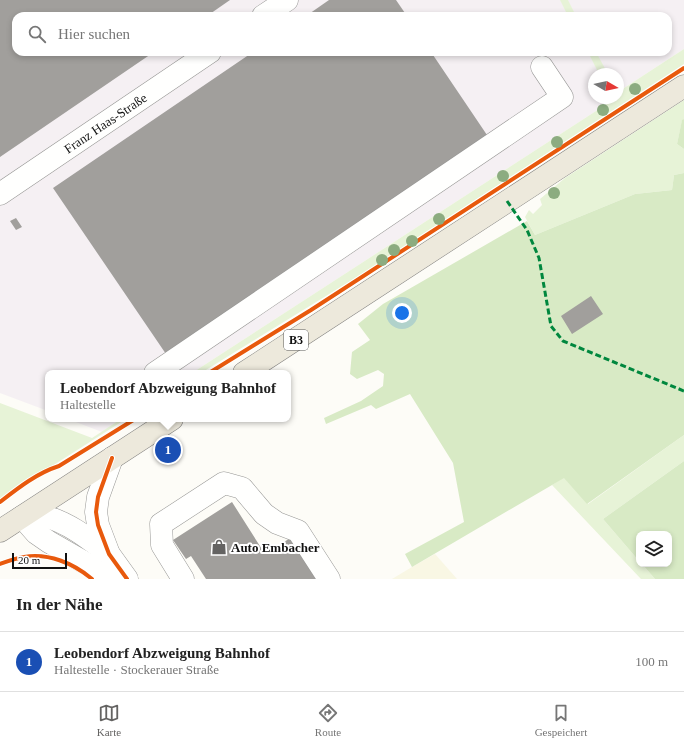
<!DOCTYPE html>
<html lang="de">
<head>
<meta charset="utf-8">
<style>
	:root { --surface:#fff; --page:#f6f6f6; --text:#222; --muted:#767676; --line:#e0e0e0; --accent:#646362 }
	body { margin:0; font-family:Georgia,serif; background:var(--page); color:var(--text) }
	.controls { position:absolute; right:12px; bottom:12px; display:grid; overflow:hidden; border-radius:8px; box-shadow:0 2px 6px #0003 }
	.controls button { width:36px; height:36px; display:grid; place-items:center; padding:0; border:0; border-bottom:1px solid var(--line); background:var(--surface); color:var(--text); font:20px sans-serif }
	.compass { position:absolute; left:588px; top:68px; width:36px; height:36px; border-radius:50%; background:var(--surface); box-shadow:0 2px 6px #0003; rotate:99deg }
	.scale { position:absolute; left:12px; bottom:10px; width:55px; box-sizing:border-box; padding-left:4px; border:2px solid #111; border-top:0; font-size:11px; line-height:14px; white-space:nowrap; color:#111; -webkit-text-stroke:3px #fff; paint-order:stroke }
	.you { position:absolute; left:402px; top:313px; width:14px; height:14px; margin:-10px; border:3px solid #fff; border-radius:50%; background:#1a73e8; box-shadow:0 0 0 6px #1a73e833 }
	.badge { display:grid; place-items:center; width:26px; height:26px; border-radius:50%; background:var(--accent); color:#fff; font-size:13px; font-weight:700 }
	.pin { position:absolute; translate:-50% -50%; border:2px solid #fff; box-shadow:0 1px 4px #0006 }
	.popup { position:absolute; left:45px; top:370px; width:246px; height:52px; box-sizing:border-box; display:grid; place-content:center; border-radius:8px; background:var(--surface); filter:drop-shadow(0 1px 3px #0005); font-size:13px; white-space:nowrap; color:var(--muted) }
	.popup b { font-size:15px; color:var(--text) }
	.popup::after { content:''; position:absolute; left:50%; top:100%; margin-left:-8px; border:8px solid transparent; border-top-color:var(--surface) }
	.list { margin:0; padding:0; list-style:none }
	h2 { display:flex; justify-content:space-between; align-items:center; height:52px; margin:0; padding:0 16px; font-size:17px }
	h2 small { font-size:13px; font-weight:400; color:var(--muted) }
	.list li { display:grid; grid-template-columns:26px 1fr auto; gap:12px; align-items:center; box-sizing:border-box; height:60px; padding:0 16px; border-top:1px solid var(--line) }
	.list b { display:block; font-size:15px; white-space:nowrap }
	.list p { margin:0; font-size:13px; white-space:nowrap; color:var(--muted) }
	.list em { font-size:13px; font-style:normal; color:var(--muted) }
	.icon { flex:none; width:22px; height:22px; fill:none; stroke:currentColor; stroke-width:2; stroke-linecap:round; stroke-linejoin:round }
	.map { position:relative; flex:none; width:684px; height:579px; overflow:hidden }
	.search { position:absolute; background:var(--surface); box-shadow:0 2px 6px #0003; left:12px; right:12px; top:12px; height:44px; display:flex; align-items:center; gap:10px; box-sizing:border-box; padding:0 14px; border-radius:12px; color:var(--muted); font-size:15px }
	.sheet { height:112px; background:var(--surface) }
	nav { display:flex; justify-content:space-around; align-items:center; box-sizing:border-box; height:56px; border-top:1px solid var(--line); background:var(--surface); font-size:11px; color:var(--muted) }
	nav a { display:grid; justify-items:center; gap:2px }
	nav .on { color:var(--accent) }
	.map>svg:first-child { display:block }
</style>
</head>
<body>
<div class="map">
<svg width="684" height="579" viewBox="0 0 684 579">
	<rect width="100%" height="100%" fill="#fdfcf7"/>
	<path fill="#f5f0f3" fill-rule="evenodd" d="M0 0H684V49L618 92V74H594V98H615L613 100 192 373H48V411L0 393ZM16 16H668V52H16Z
		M68 419H121L102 432Z"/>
	<path fill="#f9f7e4" d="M435 554 457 579H392L412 567Z"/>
	<path fill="#e7f3d7" d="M560 0H568L576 16H568Z
		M684 49V64L360 275 201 373H192L613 100 612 98H618V92Z
		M588 52H596L608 74H599Z
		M684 100V119L682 121 677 144 684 149V173L674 175 672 190 635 194 535 235 525 217 529 210 533 214 542 205 540 199 565 178Z
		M0 403 92 438 121 419H126L0 499Z
		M684 435V461L603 519 639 561V564H642L655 579H641L552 485 564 477 588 504Z"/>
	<path fill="#d8eac5" d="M684 119V149L677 144 682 120Z
		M684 173V435L587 504 564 478 412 567 405 554 464 522 453 463 410 394 376 409 371 405 326 424 324 418 361 401 383 386 384 374 378 370 357 379 350 374 352 352 370 340 358 324 383 304 527 221 535 235 635 194 672 190 674 175Z
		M684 461V579H655L642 564H669V534H639V561L603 519Z"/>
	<path fill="#a19f9c" d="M0 0H230L207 16H16V52H154L0 157Z
		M329 0H396L407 16H306Z
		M253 52H431L487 135 166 354 53 188Z
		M16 218 22 227 16 230 10 221Z
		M591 296 603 314 572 334 561 316Z
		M232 502 265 554 295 535 323 579H206L191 556 186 559 173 540Z"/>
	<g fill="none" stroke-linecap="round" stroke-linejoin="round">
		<defs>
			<g id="minor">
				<path d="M263 16 287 0"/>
				<path id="s1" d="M0 194 210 52"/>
				<path d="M155 373 562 97 542 67"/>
				<path d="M112 458 98 497 96 512 98 525 109 554 127 579"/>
				<path d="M22 517 36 533 49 542 89 565 106 579"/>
				<path d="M22 517C30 517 40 515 47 517 71 524 90 540 109 554"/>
				<path d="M183 579 162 545 161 524 224 483 242 488 264 514 277 523 298 531 329 579"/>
			</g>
			<path id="major" d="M244 373 684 86
				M0 531 172 419"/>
		</defs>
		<use href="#minor" stroke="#979795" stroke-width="23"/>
		<use href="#major" stroke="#858482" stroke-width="23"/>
		<use href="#minor" stroke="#fffffe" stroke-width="22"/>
		<use href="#major" stroke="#ede9dc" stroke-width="22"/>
		<path stroke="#00873e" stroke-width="3" stroke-dasharray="6 3" stroke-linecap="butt" d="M507 201 527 230 539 258 551 326 563 341 684 391"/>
		<defs>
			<path id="cycleway" d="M209 373 311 310 684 68
				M112 458 98 497 96 512 98 525 109 554 127 579
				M0 502C18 488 37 473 59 466L135 419
				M0 564C8 561 16 558 24 557 49 553 73 563 92 579"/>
		</defs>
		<use href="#cycleway" stroke="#fff" stroke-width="6"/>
		<use href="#cycleway" stroke="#e8590c" stroke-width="4"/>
	</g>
	<g fill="#8cac80">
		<circle cx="635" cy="89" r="6"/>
		<circle cx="603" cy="110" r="6"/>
		<circle cx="557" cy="142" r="6"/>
		<circle cx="503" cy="176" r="6"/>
		<circle cx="554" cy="193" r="6"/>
		<circle cx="439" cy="219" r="6"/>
		<circle cx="412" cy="241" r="6"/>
		<circle cx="394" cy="250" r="6"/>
		<circle cx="382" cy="260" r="6"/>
	</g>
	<defs>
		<symbol id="shop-bare" viewBox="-9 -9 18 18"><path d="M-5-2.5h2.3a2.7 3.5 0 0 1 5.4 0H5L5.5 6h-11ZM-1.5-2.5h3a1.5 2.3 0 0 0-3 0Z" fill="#646362" stroke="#fff" stroke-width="2.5" paint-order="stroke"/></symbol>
	</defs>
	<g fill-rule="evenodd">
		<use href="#shop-bare" x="208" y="536" width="22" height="22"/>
	</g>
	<g text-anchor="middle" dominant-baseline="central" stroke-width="4" stroke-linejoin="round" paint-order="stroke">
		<rect fill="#fff" stroke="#585858" stroke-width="1" x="284" y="330" width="24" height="20" rx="3"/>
		<g font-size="12" font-weight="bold" fill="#111">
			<text x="296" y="340">B3</text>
		</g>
		<g font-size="13" fill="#111" stroke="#fff">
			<text stroke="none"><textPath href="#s1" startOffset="127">Franz Haas-Straße</textPath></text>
		</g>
		<g font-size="13" font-weight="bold" fill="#111" stroke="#fff" text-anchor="start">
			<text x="231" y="547">Auto Embacher</text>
		</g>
	</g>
</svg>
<div class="controls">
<button><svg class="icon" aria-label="layers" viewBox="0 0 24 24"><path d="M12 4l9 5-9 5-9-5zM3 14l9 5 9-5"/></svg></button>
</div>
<svg class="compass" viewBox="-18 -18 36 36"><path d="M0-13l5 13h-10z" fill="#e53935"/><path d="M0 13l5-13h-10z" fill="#767676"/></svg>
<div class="scale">20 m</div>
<div class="you"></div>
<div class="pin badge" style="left:168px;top:450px;background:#1a4fb4">1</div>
<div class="popup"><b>Leobendorf Abzweigung Bahnhof</b>Haltestelle</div>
<div class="search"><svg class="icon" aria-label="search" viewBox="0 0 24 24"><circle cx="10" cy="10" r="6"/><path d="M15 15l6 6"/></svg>Hier suchen</div>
</div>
<section class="sheet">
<h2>In der Nähe<small></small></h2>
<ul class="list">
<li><span class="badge" style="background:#1a4fb4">1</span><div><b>Leobendorf Abzweigung Bahnhof</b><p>Haltestelle · Stockerauer Straße</p></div><em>100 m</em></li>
</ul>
</section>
<nav>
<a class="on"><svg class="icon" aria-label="map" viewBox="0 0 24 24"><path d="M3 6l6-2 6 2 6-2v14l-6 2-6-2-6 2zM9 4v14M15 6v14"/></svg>Karte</a>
<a><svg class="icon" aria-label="directions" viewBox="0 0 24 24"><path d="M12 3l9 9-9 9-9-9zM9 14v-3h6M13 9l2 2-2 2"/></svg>Route</a>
<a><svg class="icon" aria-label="saved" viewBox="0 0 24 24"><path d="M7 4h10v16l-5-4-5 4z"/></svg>Gespeichert</a>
</nav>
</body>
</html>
